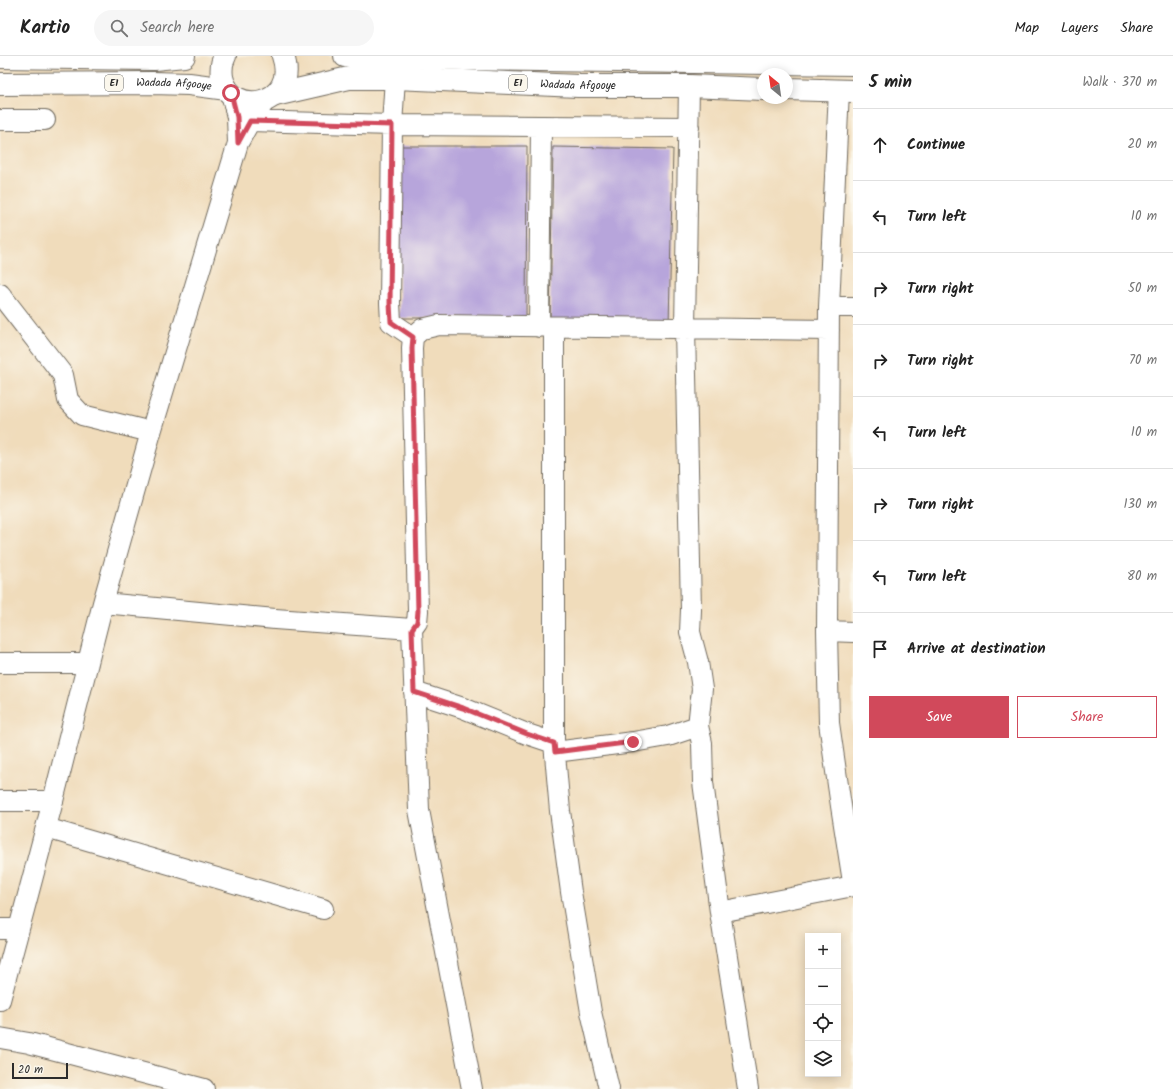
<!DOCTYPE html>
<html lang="en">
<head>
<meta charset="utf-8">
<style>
	:root { --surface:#fff; --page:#f6f6f6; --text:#222; --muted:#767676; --line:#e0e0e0; --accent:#d1495b }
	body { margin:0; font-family:Kalam,sans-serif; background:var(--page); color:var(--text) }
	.controls { position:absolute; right:12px; bottom:12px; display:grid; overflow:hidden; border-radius:0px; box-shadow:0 2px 10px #0003 }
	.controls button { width:36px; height:36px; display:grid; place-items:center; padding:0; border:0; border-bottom:1px solid var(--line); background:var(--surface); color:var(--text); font:20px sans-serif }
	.compass { position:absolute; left:757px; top:12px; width:36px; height:36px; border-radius:50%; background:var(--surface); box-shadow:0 2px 10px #0003; rotate:331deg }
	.scale { position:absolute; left:12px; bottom:10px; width:56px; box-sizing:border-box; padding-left:4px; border:2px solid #2b2b2b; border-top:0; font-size:11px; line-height:14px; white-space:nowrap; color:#2b2b2b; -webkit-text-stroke:3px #fbf7ec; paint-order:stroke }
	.stop { position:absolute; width:12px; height:12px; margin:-9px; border:3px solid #d1495b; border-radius:50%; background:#fff }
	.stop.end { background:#d1495b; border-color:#fff; box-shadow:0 1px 4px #0008 }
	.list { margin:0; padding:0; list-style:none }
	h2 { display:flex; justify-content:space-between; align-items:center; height:52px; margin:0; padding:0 16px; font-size:17px }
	h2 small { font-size:13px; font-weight:400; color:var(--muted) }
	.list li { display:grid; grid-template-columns:26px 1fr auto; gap:12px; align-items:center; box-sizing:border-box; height:72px; padding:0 16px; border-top:1px solid var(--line) }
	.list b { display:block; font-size:15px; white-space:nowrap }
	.list em { font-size:13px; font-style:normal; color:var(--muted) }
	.actions { display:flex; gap:8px; padding:12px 16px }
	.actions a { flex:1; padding:9px 0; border:1px solid var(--accent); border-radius:0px; text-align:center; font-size:14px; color:var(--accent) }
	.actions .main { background:var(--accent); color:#fff }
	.icon { flex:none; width:22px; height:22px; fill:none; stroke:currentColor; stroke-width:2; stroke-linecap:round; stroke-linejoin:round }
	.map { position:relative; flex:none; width:853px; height:1033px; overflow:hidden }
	header { display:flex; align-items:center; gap:24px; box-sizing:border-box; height:56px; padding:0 20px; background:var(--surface); border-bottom:1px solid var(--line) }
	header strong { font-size:19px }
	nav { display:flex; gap:22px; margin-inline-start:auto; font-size:14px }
	.search { width:280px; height:36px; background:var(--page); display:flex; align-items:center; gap:10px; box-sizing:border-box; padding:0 14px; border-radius:22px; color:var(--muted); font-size:15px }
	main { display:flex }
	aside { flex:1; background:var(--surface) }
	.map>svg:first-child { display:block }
</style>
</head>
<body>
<header>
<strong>Kartio</strong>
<div class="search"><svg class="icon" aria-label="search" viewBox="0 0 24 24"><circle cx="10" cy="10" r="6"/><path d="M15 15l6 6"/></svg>Search here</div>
<nav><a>Map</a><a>Layers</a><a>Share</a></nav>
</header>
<main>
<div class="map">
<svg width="853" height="1033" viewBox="0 0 853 1033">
	<rect width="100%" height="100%" fill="#fbf7ec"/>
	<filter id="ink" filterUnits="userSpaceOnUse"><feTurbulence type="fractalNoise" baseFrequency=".025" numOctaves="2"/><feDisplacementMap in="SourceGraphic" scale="8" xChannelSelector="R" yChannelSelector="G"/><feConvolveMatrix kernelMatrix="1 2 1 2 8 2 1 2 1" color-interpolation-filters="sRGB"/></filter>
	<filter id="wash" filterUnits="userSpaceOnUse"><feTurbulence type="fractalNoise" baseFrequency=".012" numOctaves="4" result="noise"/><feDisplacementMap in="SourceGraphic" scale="16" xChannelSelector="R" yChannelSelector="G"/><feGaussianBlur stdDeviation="0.9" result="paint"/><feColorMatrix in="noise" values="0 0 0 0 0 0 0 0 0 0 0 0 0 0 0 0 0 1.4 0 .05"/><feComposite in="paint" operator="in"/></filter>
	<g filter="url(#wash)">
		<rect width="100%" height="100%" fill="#f0dcbb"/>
		<g id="blocks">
			<path fill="#b7a5db" d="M399 90H527L526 262H399Z
				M553 91 673 93 669 268 550 266Z"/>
		</g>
	</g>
	<g filter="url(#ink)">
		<use href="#blocks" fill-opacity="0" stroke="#70695d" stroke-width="1"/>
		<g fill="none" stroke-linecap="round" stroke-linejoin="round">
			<defs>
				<path id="minor" d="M395 22 392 69 390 247 391 266 413 281
					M689 30 685 272 691 554 690 576 698 606 702 633 698 670 702 687 703 726 720 856 748 1033
					M839 34 829 251 827 575 829 667 841 750 853 826
					M231 37 237 61 238 87
					M0 64H45
					M250 65 392 69 689 71
					M0 238 63 319 68 344 82 359 151 376
					M829 251H853
					M539 271 541 70
					M103 547 275 563 412 573
					M827 575 853 576
					M0 607H88
					M414 636 463 652 527 678 554 687 560 755 571 836 591 956 609 1033
					M554 687V271
					M555 696 633 686 668 680 698 670
					M0 745H53
					M46 772 323 853
					M720 856 853 830
					M0 873H18
					M0 944 53 745 103 547 151 376 238 87 250 65 266 44
					M0 982 29 987 204 1033
					M472 1033 419 754 412 573 417 566 418 555 412 292 413 281 422 273 439 269 829 274"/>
				<g id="highway">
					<path d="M225 0C221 7 221 14 222 21 230 63 300 50 283 0"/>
					<path d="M345 0 464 3 853 8"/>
					<path d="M0 1 154 3 184 0"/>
					<path id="s1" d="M0 28 152 27 189 28 227 33"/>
					<path d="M787 33 853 35"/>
					<path id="s2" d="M275 39 349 22H395L578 30H689L763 33"/>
				</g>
			</defs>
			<use href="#minor" stroke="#70695d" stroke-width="22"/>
			<use href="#highway" stroke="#70695d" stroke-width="24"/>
			<use href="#minor" stroke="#fff" stroke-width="20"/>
			<use href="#highway" stroke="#fff" stroke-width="22"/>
		</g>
	</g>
	<g fill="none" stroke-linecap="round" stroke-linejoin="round" filter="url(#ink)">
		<path stroke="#d1495b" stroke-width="5" d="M231 37 237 61 238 87 250 65 392 69 390 247 391 266 413 281 412 292 418 555 417 566 412 573 414 636 463 652 527 678 554 687 555 696 633 686"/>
	</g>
	<g text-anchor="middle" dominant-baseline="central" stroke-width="4" stroke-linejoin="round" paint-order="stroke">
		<g fill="#fbf7ec" stroke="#696865" stroke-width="1">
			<rect x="105" y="19" width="18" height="16" rx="3"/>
			<rect x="509" y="19" width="18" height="16" rx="3"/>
		</g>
		<g font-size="10" font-weight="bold" fill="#2b2b2b">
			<text x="114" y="27">E1</text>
			<text x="518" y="27">E1</text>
		</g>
		<g font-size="11" fill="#2b2b2b" stroke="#fbf7ec">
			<text stroke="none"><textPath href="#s2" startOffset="305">Wadada Afgooye</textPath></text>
			<text stroke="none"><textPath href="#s1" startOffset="174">Wadada Afgooye</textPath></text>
		</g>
	</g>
</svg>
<div class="controls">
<button>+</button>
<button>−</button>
<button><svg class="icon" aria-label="locate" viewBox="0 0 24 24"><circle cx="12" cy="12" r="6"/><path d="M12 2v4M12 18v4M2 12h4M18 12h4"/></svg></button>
<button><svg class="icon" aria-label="layers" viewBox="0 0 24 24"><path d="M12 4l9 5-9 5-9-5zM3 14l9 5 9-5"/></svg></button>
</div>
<svg class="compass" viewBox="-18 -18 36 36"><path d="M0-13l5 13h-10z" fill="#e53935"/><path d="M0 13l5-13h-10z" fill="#767676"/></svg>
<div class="scale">20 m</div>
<div class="stop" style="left:231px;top:37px"></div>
<div class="stop end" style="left:633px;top:686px"></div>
</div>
<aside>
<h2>5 min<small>Walk · 370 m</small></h2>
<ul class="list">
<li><svg class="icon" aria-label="ahead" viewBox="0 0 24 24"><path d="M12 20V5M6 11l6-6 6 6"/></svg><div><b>Continue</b></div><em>20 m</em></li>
<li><svg class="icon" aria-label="left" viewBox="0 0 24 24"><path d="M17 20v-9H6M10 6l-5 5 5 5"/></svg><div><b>Turn left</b></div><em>10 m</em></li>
<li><svg class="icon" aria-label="right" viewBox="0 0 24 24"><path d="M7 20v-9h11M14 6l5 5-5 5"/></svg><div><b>Turn right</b></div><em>50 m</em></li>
<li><svg class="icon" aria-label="right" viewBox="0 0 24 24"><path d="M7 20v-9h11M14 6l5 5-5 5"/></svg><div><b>Turn right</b></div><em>70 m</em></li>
<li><svg class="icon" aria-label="left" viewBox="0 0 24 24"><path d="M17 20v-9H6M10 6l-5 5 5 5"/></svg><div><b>Turn left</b></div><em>10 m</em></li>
<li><svg class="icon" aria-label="right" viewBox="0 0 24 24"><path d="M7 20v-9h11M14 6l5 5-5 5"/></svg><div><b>Turn right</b></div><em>130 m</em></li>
<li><svg class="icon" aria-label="left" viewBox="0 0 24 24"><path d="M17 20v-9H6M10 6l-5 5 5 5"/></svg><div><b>Turn left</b></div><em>80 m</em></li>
<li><svg class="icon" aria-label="arrive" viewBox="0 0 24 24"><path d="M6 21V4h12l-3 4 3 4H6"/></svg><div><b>Arrive at destination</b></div></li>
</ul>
<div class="actions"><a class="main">Save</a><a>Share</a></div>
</aside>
</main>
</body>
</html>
